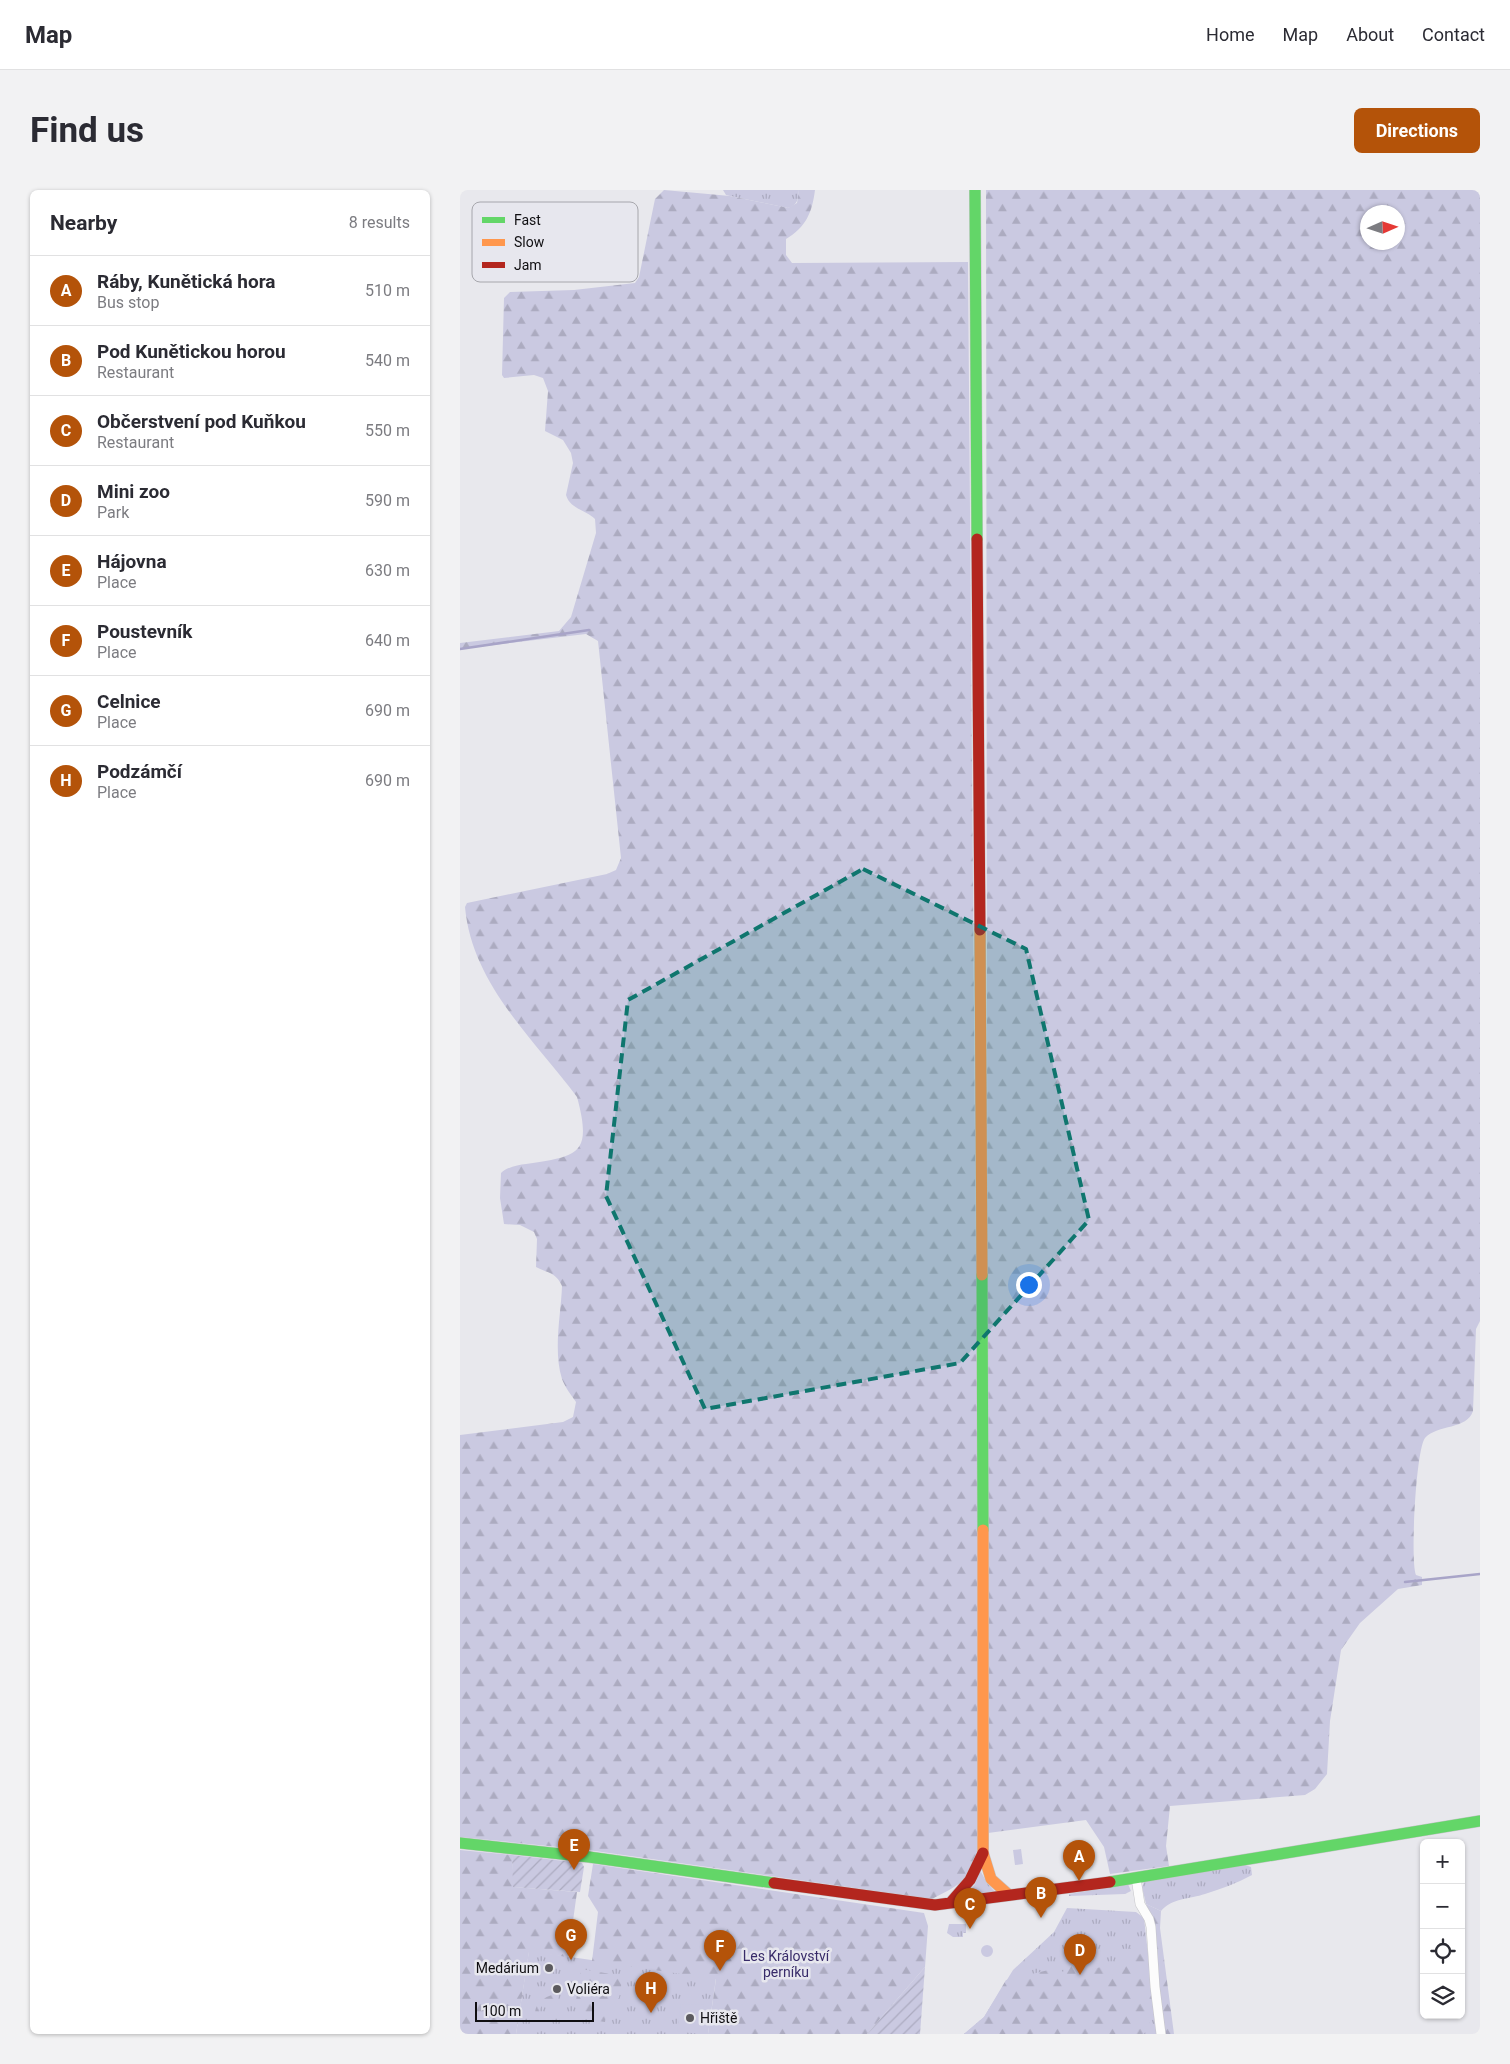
<!DOCTYPE html>
<html lang="en">
<head>
<meta charset="utf-8">
<style>
	:root { --surface:#fff; --page:#f2f2f3; --text:#2b2b33; --muted:#7c7c81; --line:#e1e1e2; --accent:#b45309 }
	body { margin:0; font-family:Roboto,sans-serif; background:var(--page); color:var(--text) }
	.controls { position:absolute; right:15px; bottom:15px; display:grid; overflow:hidden; border-radius:8px; box-shadow:0 1px 4px #0004 }
	.controls button { width:45px; height:45px; display:grid; place-items:center; padding:0; border:0; border-bottom:1px solid var(--line); background:var(--surface); color:var(--text); font:25px sans-serif }
	.compass { position:absolute; left:900px; top:15px; width:45px; height:45px; border-radius:50%; background:var(--surface); box-shadow:0 1px 4px #0004; rotate:87deg }
	.scale { position:absolute; left:15px; bottom:12px; width:119px; box-sizing:border-box; padding-left:5px; border:2px solid #0f0e11; border-top:0; font-size:14px; line-height:18px; white-space:nowrap; color:#0f0e11; -webkit-text-stroke:4px #e7e7ee; paint-order:stroke }
	.you { position:absolute; left:568px; top:1094px; width:18px; height:18px; margin:-12px; border:4px solid #fff; border-radius:50%; background:#1a73e8; box-shadow:0 0 0 8px #1a73e833 }
	.badge { display:grid; place-items:center; width:32px; height:32px; border-radius:50%; background:var(--accent); color:#fff; font-size:16px; font-weight:700 }
	.pin { position:absolute; translate:-50% -41px; filter:drop-shadow(0 1px 2px #0008) }
	.pin::after { content:''; position:absolute; top:26px; width:18px; height:15px; background:inherit; clip-path:polygon(0 0,100% 0,50% 100%) }
	.list { margin:0; padding:0; list-style:none }
	h2 { display:flex; justify-content:space-between; align-items:center; height:65px; margin:0; padding:0 20px; font-size:21px }
	h2 small { font-size:16px; font-weight:400; color:var(--muted) }
	.list li { display:grid; grid-template-columns:32px 1fr auto; gap:15px; align-items:center; box-sizing:border-box; height:70px; padding:0 20px; border-top:1px solid var(--line) }
	.list b { display:block; font-size:19px; white-space:nowrap }
	.list p { margin:0; font-size:16px; white-space:nowrap; color:var(--muted) }
	.list em { font-size:16px; font-style:normal; color:var(--muted) }
	.icon { flex:none; width:28px; height:28px; fill:none; stroke:currentColor; stroke-width:2; stroke-linecap:round; stroke-linejoin:round }
	.map { position:relative; flex:none; width:1020px; height:1844px; overflow:hidden; border-radius:8px }
	header { display:flex; align-items:center; gap:30px; box-sizing:border-box; height:70px; padding:0 25px; background:var(--surface); border-bottom:1px solid var(--line) }
	header strong { font-size:24px }
	nav { display:flex; gap:28px; margin-inline-start:auto; font-size:18px }
	.intro { display:flex; align-items:center; justify-content:space-between; box-sizing:border-box; height:120px; padding:0 30px }
	h1 { margin:0; font-size:35px }
	.button { padding:12px 22px; border-radius:8px; background:var(--accent); color:#fff; font-size:18px; font-weight:700 }
	main { display:flex; gap:30px; padding:0 30px }
	aside { flex:1; background:var(--surface); border-radius:8px; box-shadow:0 1px 4px #0004 }
	.map>svg:first-child { display:block }
</style>
</head>
<body>
<header>
<strong>Map</strong>
<nav><a>Home</a><a>Map</a><a>About</a><a>Contact</a></nav>
</header>
<div class="intro"><h1>Find us</h1><a class="button">Directions</a></div>
<main>
<aside>
<h2>Nearby<small>8 results</small></h2>
<ul class="list">
<li><span class="badge">A</span><div><b>Ráby, Kunětická hora</b><p>Bus stop</p></div><em>510 m</em></li>
<li><span class="badge">B</span><div><b>Pod Kunětickou horou</b><p>Restaurant</p></div><em>540 m</em></li>
<li><span class="badge">C</span><div><b>Občerstvení pod Kuňkou</b><p>Restaurant</p></div><em>550 m</em></li>
<li><span class="badge">D</span><div><b>Mini zoo</b><p>Park</p></div><em>590 m</em></li>
<li><span class="badge">E</span><div><b>Hájovna</b><p>Place</p></div><em>630 m</em></li>
<li><span class="badge">F</span><div><b>Poustevník</b><p>Place</p></div><em>640 m</em></li>
<li><span class="badge">G</span><div><b>Celnice</b><p>Place</p></div><em>690 m</em></li>
<li><span class="badge">H</span><div><b>Podzámčí</b><p>Place</p></div><em>690 m</em></li>
</ul>
</aside>
<div class="map">
<svg width="1020" height="1844" viewBox="0 0 1020 1844">
	<defs>
		<pattern id="grass-tufts" width="24" height="20" patternUnits="userSpaceOnUse" patternTransform="scale(1.25)"><rect width="24" height="20" fill="#cac9e1"/><path d="M3 7l-1-3M5 7V3M7 7l1-3M15 17l-1-3M17 17v-4M19 17l1-3" fill="none" stroke="#acabc0"/></pattern>
		<pattern id="forest-firs" width="22" height="20" patternUnits="userSpaceOnUse" patternTransform="scale(1.25)"><rect width="22" height="20" fill="#cac9e1"/><path d="M5 1l3.5 6h-7zM16 11l3.5 6h-7z" fill="#acabc0"/></pattern>
		<pattern id="garden-furrows" width="10" height="10" patternUnits="userSpaceOnUse" patternTransform="scale(1.25)"><rect width="10" height="10" fill="#cac9e1"/><path d="M-1 1l2-2M0 10L10 0M9 11l2-2" fill="none" stroke="#acabc0"/></pattern>
	</defs>
	<rect width="100%" height="100%" fill="#e8e8ed"/>
	<path fill="url(#grass-tufts)" d="M263 0H339C338 9 338 15 328 18L270 6 266 5Z
		M785 1675 791 1677 792 1685C777 1693 761 1699 745 1704 730 1709 712 1708 701 1721L686 1714 682 1697 684 1692Z
		M520 1680 527 1693 536 1703 505 1707 515 1694Z
		M668 1694 671 1701 665 1704 609 1706V1704Z
		M607 1718 676 1722 684 1728 697 1844H504L524 1827 553 1780 594 1742Z
		M489 1734H506V1743H503V1747H493L487 1743Z
		M521 1761a6 6 0 1 1 12 0a6 6 0 1 1-12 0Z
		M69 1761 256 1788 248 1844H56Z"/>
	<path fill="url(#forest-firs)" fill-rule="evenodd" d="M204 0 270 6 328 18 337 13 339 0H355C352 23 346 37 326 49V65L332 73 508 72 519 1446C519 1476 523 1665 514 1678 504 1694 487 1701 472 1709L128 1660 0 1647V1245L103 1232 113 1227 116 1212C111 1205 105 1197 102 1189 93 1160 101 1125 102 1096 96 1082 87 1083 76 1077L77 1049 74 1042 60 1035 44 1034 40 1008 41 983C47 977 58 975 66 974 117 966 133 966 117 907 73 848 12 794 5 717L7 713 147 684 156 680 161 668 138 451 126 444 0 459V453L99 441 111 427 136 343 135 329C126 320 110 319 106 305L113 273 111 263 103 250 85 241 88 201 83 188 74 185 44 188 42 185 44 108 50 102 114 100 175 93 179 87 195 9Z
		M526 0H1020V1131L1016 1139 1013 1221C1007 1240 978 1234 965 1248 956 1259 950 1371 956 1385L962 1387V1395L938 1399 900 1433 881 1460 870 1531 867 1584 855 1599 845 1605 710 1616 706 1656 709 1676 650 1684 644 1657 626 1630 528 1643ZM908 22H938V52H908Z
		M0 1660 52 1665 54 1697 117 1702 108 1767 69 1762 56 1844H0Z
		M133 1674 464 1723 468 1736 465 1777 407 1844H248L256 1789 132 1771 138 1722 128 1706Z
		M686 1714 701 1721 700 1738 714 1844H704L689 1722Z
		M684 1756 688 1765 694 1823 684 1844H504L524 1827 546 1790 597 1778 603 1782 606 1776 618 1774 627 1781 644 1776 664 1780 670 1757Z
		M121 1779 163 1786 159 1808 148 1814 145 1832 118 1828 119 1820 115 1817Z
		M99 1803 98 1812 85 1811 78 1822V1829L82 1832 80 1844C71 1821 73 1809 99 1803Z"/>
	<path fill="url(#garden-furrows)" d="M52 1665 122 1673 124 1677 120 1702 53 1697Z
		M465 1777 460 1844H407Z"/>
	<path fill="#cac9e1" d="M561 1659 563 1674 555 1675 553 1660Z
		M221 1814 244 1815 239 1844 217 1841Z"/>
	<g fill="none" stroke-linecap="round" stroke-linejoin="round">
		<path stroke="#a8a4c8" stroke-width="2.5" d="M0 459 129 440
			M945 1392 1020 1384"/>
		<defs>
			<path id="street" d="M676 1688 680 1714 689 1729 691 1737 695 1797 701 1844"/>
			<path id="fast" d="M515 0 517 349
				M522 1085 523 1340
				M0 1653 129 1667 314 1693
				M650 1692 1020 1631"/>
			<path id="slow" d="M520 740 522 1085
				M523 1340V1663L531 1689 549 1705"/>
			<path id="jam" d="M517 349 520 740
				M314 1693 475 1715 650 1692
				M491 1712 510 1690 523 1663"/>
		</defs>
		<use href="#street" stroke="#c5c5c9" stroke-width="10"/>
		<use href="#fast" stroke="#c5c5c9" stroke-width="12"/>
		<use href="#slow" stroke="#c5c5c9" stroke-width="12"/>
		<use href="#jam" stroke="#c5c5c9" stroke-width="12"/>
		<use href="#street" stroke="#fcfcfc" stroke-width="9"/>
		<use href="#fast" stroke="#63d668" stroke-width="11"/>
		<use href="#slow" stroke="#ff974d" stroke-width="11"/>
		<use href="#jam" stroke="#b3261e" stroke-width="11"/>
	</g>
	<path fill="#0f766e" fill-opacity="0.2" stroke="#0f766e" stroke-width="4" stroke-dasharray="10 6" stroke-linejoin="round" d="M403 679 566 759 629 1030 500 1173 245 1219 146 1006 168 810Z"/>
	<g fill="#5b5a5e" stroke="#e7e7ee" stroke-width="2">
		<circle cx="89" cy="1778" r="5"/>
		<circle cx="97" cy="1799" r="5"/>
		<circle cx="230" cy="1828" r="5"/>
	</g>
	<g text-anchor="middle" dominant-baseline="central" stroke-width="5" stroke-linejoin="round" paint-order="stroke">
		<g font-size="14" fill="#382b69" stroke="#e7e7ee">
			<text x="326" y="1766">Les Království<tspan x="326" dy="16">perníku</tspan></text>
		</g>
		<g font-size="14" fill="#0f0e11" stroke="#e7e7ee" text-anchor="start">
			<text x="79" y="1778" text-anchor="end">Medárium</text>
			<text x="107" y="1799">Voliéra</text>
			<text x="240" y="1828">Hřiště</text>
		</g>
	</g>
	<rect x="12" y="12" width="166" height="80" rx="8" fill="#e7e7ee" stroke="#a6a6ac" stroke-width="1"/>
	<rect x="22" y="27" width="23" height="6" fill="#63d668"/>
	<rect x="22" y="49" width="23" height="7" fill="#ff974d"/>
	<rect x="22" y="72" width="23" height="6" fill="#b3261e"/>
	<g font-size="14" fill="#0f0e11">
		<text x="54" y="35">Fast</text>
		<text x="54" y="57">Slow</text>
		<text x="54" y="80">Jam</text>
	</g>
</svg>
<div class="controls">
<button>+</button>
<button>−</button>
<button><svg class="icon" aria-label="locate" viewBox="0 0 24 24"><circle cx="12" cy="12" r="6"/><path d="M12 2v4M12 18v4M2 12h4M18 12h4"/></svg></button>
<button><svg class="icon" aria-label="layers" viewBox="0 0 24 24"><path d="M12 4l9 5-9 5-9-5zM3 14l9 5 9-5"/></svg></button>
</div>
<svg class="compass" viewBox="-18 -18 36 36"><path d="M0-13l5 13h-10z" fill="#e53935"/><path d="M0 13l5-13h-10z" fill="#7c7c81"/></svg>
<div class="scale">100 m</div>
<div class="you"></div>
<div class="pin badge" style="left:619px;top:1691px">A</div>
<div class="pin badge" style="left:581px;top:1728px">B</div>
<div class="pin badge" style="left:510px;top:1739px">C</div>
<div class="pin badge" style="left:620px;top:1785px">D</div>
<div class="pin badge" style="left:114px;top:1680px">E</div>
<div class="pin badge" style="left:260px;top:1781px">F</div>
<div class="pin badge" style="left:111px;top:1770px">G</div>
<div class="pin badge" style="left:191px;top:1823px">H</div>
</div>
</main>
</body>
</html>
